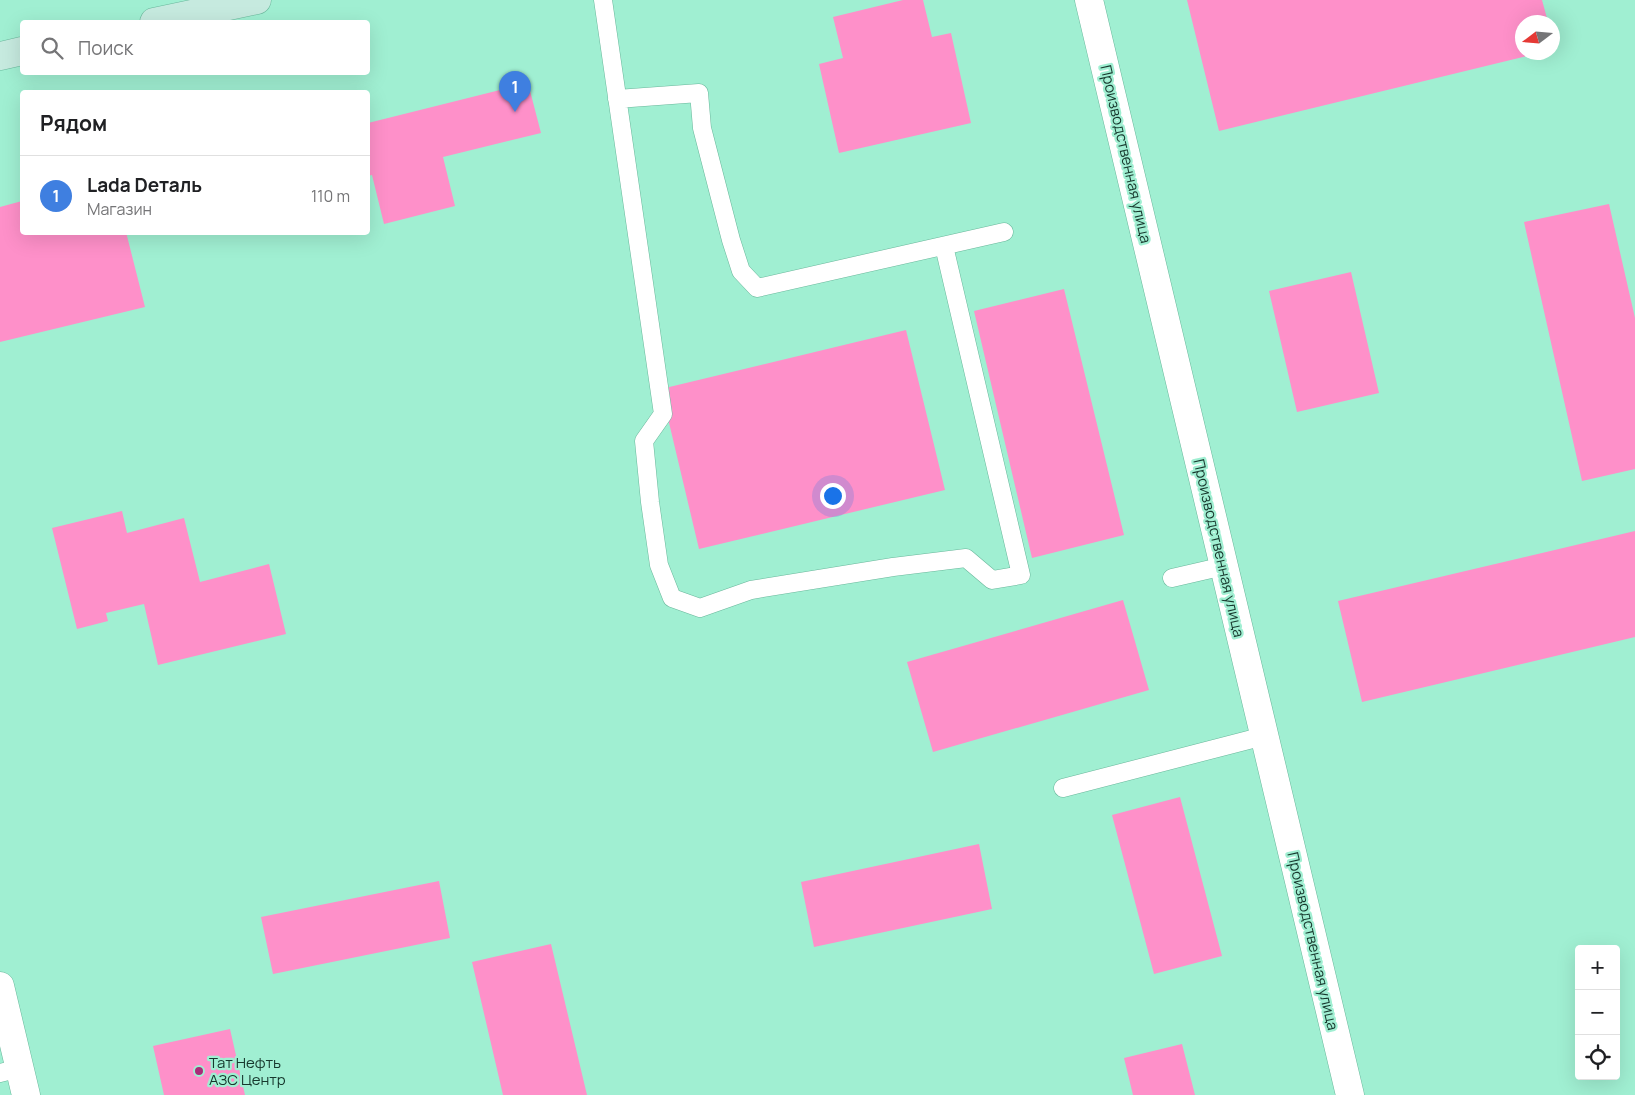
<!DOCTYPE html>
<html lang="ru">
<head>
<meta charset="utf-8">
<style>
	:root { --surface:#fff; --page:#f6f6f6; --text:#202124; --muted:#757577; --line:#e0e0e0; --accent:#ab2a77 }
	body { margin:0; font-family:Manrope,sans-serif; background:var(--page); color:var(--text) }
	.controls { position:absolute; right:15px; bottom:15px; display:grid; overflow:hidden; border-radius:5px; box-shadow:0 5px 20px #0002 }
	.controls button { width:45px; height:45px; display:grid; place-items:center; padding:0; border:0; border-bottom:1px solid var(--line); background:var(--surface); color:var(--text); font:25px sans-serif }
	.compass { position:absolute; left:1515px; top:15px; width:45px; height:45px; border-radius:50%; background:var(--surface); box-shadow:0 5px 20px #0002; rotate:254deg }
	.you { position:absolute; left:832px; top:495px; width:18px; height:18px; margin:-12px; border:4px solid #fff; border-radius:50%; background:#1a73e8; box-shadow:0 0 0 8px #1a73e833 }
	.badge { display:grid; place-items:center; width:32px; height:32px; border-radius:50%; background:var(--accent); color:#fff; font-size:16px; font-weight:700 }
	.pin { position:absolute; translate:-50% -41px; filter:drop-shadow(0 1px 2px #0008) }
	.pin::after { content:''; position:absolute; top:26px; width:18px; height:15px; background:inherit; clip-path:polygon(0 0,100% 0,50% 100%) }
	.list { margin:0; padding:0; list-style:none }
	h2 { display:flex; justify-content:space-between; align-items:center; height:65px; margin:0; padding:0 20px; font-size:21px }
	h2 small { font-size:16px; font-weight:400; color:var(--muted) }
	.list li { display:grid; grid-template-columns:32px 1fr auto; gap:15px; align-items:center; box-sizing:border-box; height:80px; padding:0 20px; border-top:1px solid var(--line) }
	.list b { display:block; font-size:19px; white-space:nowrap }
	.list p { margin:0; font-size:16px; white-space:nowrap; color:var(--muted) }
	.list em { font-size:16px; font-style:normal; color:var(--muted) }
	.icon { flex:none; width:28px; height:28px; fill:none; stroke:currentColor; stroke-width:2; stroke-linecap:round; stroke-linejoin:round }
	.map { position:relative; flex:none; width:1635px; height:1095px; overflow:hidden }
	.search { position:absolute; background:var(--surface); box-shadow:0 5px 20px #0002; left:20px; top:20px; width:350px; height:55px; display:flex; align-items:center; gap:12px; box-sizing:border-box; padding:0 18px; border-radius:5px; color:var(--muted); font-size:19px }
	.panel { position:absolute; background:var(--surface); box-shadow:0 5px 20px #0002; left:20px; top:90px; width:350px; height:145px; border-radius:5px }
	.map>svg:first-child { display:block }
</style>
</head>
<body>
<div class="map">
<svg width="1635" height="1095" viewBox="0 0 1635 1095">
	<rect width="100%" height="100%" fill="#a0efd2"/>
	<path fill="#fe90c9" d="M903 0H923L932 37 951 33 971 123 839 153 819 64 843 58 833 17Z
		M1187 0H1542L1548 22H1522V52L1539 53 1219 131Z
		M528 83 541 133 443 157 455 206 384 224 372 175 368 176V123Z
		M22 201V232H126L145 307 0 342V207Z
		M1609 204 1635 318V469L1582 481 1524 222Z
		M1351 272 1379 393 1297 412 1269 291Z
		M1064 289 1124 535 1032 558 974 311Z
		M906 330 945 490 699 549 661 389Z
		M122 511 127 533 184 518 200 582 269 564 286 634 158 665 144 604 106 613 108 621 77 629 52 528Z
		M1635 531V637L1362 702 1338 601Z
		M1123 600 1149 690 933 752 907 662Z
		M1180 797 1222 956 1154 974 1112 815Z
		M979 844 992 909 814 947 801 882Z
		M439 881 450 938 273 974 261 917Z
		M551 944 587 1095H503L472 962Z
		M230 1029 245 1095H164L153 1046Z
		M1182 1044 1195 1095H1133L1124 1058Z"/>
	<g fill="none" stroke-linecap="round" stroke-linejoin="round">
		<defs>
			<path id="lane" d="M603 0 663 414 644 441 650 502 659 565 672 598 700 608 751 590 893 567 966 558 992 580 1021 575 944 246
				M617 99 699 93 702 128 731 240 741 271 757 288 1004 232
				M1172 578 1224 566
				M1063 788 1264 736
				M0 1073 20 1068"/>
			<path id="street" d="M1089 0 1350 1095
				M0 986 26 1095"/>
			<path id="secondary" d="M154 22 257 0
				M0 56 22 51"/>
		</defs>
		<use href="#lane" stroke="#69b79b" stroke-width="19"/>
		<use href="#street" stroke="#69b79b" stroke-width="29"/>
		<use href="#secondary" stroke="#69b79b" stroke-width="29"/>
		<use href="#lane" stroke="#fff" stroke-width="18"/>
		<use href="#street" stroke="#fff" stroke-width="28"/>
		<use href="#secondary" stroke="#c6eadf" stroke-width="28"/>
	</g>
	<circle fill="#ab2a77" stroke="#a0efd2" stroke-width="2" cx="199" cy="1071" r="5"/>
	<g text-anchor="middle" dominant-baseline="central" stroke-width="4.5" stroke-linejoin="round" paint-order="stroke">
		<g font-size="15" fill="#17382d" stroke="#a0efd2">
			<text transform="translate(1126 154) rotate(77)">Производственная улица</text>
			<text transform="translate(1219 548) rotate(77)">Производственная улица</text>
			<text transform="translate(1313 941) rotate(77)">Производственная улица</text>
		</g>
		<g font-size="15" fill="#17382d" stroke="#a0efd2" text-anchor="start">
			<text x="209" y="1062">Тат Нефть<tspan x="209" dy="17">АЗС Центр</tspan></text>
		</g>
	</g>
</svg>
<div class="controls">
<button>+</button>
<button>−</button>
<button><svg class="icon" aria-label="locate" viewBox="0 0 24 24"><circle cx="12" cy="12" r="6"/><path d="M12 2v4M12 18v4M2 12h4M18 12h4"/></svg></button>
</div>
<svg class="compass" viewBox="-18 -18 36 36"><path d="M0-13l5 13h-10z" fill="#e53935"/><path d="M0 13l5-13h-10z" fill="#757577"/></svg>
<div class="you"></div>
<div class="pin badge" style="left:515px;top:112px;background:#3f7fe0">1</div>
<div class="search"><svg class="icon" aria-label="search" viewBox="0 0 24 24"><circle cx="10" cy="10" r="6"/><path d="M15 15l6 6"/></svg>Поиск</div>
<section class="panel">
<h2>Рядом<small></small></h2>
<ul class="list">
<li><span class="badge" style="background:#3f7fe0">1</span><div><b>Lada Dеталь</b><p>Магазин</p></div><em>110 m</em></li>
</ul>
</section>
</div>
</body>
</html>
